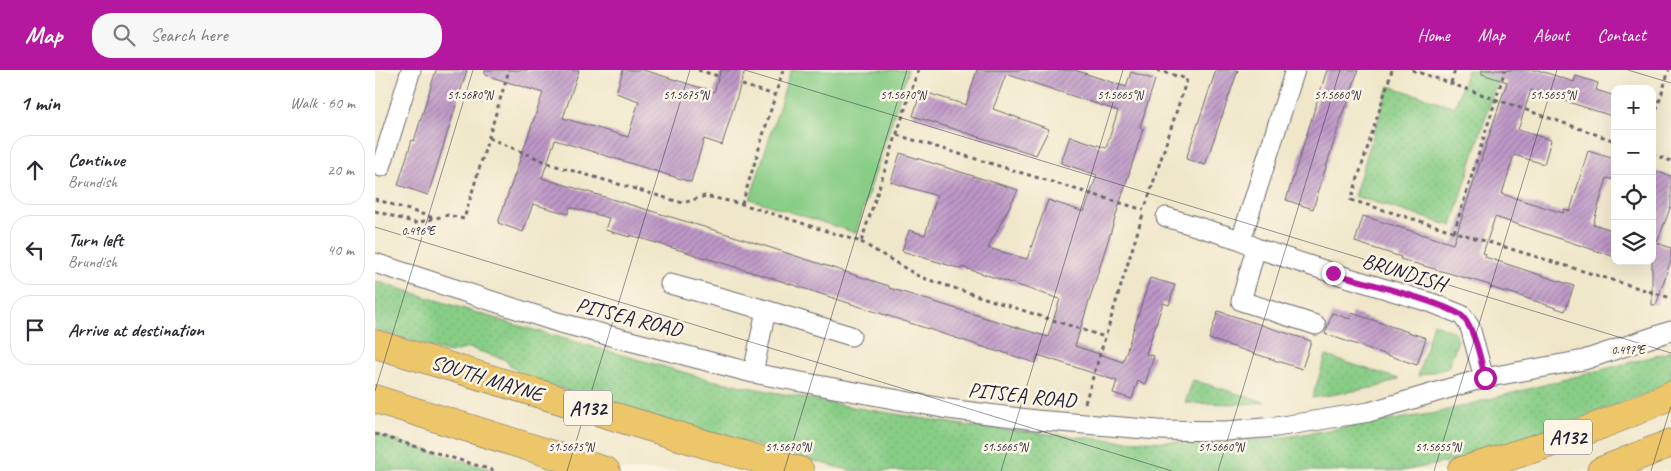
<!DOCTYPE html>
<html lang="en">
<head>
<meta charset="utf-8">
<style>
	:root { --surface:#fff; --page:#f7f7f7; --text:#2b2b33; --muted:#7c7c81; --line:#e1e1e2; --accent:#b5179e }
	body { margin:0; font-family:Caveat,sans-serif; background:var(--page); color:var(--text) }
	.controls { position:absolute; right:15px; top:15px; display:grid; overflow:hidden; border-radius:10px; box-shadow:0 5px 20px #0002 }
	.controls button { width:45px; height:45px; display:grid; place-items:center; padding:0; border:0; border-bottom:1px solid var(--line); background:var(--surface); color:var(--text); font:25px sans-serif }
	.stop { position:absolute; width:15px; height:15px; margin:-11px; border:4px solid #b5179e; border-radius:50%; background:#fff }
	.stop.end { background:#b5179e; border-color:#fff; box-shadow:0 1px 5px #0008 }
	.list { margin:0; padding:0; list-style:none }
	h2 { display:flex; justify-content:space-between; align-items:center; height:65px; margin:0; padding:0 20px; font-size:21px }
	h2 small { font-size:16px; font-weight:400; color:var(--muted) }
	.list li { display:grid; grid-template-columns:32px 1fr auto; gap:15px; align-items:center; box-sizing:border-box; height:70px; margin:0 10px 10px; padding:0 10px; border:1px solid var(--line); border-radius:20px }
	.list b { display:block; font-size:19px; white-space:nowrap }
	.list p { margin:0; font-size:16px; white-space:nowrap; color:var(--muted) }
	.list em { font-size:16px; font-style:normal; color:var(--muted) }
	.icon { flex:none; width:28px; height:28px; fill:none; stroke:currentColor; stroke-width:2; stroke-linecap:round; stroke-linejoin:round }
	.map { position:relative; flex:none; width:1296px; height:401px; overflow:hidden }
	header { display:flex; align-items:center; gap:30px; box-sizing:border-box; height:70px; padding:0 25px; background:var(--accent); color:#fff }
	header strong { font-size:24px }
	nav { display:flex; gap:28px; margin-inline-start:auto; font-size:18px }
	.search { width:350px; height:45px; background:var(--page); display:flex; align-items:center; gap:12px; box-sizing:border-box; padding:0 18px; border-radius:20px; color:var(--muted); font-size:19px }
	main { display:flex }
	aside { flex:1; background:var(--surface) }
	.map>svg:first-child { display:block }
</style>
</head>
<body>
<header>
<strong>Map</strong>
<div class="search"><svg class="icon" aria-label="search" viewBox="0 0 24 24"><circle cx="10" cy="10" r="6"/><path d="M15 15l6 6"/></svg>Search here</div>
<nav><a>Home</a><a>Map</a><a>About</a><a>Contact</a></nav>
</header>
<main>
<aside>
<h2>1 min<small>Walk · 60 m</small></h2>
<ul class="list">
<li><svg class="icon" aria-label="ahead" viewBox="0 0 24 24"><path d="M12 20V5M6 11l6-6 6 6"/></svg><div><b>Continue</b><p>Brundish</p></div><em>20 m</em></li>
<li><svg class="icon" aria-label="left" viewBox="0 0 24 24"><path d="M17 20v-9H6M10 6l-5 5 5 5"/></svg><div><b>Turn left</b><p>Brundish</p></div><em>40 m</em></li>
<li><svg class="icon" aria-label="arrive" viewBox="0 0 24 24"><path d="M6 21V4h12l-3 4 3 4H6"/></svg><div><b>Arrive at destination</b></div></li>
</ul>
</aside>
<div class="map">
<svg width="1296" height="401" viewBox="0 0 1296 401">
	<defs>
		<pattern id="grass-dots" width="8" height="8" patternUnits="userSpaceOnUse" patternTransform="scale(1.25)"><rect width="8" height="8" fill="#88cd86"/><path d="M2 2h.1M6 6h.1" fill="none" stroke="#75b075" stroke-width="1.8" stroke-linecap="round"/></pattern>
		<pattern id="building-hatch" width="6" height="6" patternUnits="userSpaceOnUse" patternTransform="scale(1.25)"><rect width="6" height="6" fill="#be98c7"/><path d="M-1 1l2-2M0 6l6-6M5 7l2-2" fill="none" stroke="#9a7ca3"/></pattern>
	</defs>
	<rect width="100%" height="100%" fill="#fcf5e5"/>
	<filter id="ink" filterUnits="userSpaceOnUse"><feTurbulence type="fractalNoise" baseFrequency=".02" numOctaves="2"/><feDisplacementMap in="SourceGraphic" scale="10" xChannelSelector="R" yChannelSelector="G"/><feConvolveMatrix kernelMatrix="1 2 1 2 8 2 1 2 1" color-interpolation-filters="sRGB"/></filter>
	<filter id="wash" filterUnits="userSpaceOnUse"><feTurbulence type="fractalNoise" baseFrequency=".0096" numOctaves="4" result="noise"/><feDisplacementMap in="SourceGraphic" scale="20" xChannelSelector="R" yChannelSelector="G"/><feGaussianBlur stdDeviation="1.12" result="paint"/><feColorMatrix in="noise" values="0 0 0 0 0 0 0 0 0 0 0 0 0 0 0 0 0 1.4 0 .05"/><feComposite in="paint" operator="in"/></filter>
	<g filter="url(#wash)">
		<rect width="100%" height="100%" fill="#f0e7ca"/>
		<path fill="url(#grass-dots)" stroke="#557860" d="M1092 0H1125L1077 156 979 126 1014 16 1080 37Z
			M0 211 141 255 336 310 471 336 600 357 737 370 841 373 910 367 1061 343 1291 283 1296 280V313L1278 321 1109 385 1027 401H477L323 360 148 307 129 289 94 278 74 283 0 260Z
			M1058 253 1079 262 1083 270 1073 298 1043 306Z
			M951 286 1024 309 1002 317 937 328Z
			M818 310 890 332 870 334 810 333Z
			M0 364 120 401H0Z"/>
		<path fill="#88cd86" stroke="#557860" d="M416 0H533L481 163 375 129Z"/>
		<g id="blocks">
			<path fill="url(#building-hatch)" d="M61 0H92L53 125 23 115 37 70 39 71Z
				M110 0H204L188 48 253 67 264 31 241 23 248 0H269L339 22 346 0H370L347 75 329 69 316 112 180 70 167 108 362 167 514 216V218L673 267 685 229 587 197 586 199 527 181 534 160 550 165 562 126 516 112 525 83 643 120 613 178 652 189 673 130 709 142 722 105 686 93 695 66 731 78 743 41 631 4 618 39 674 59 661 85 538 46 546 21 591 35 602 0H700L751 17 756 2 780 10 765 57 768 59 700 276 748 292 775 208 800 215 794 235 788 233 771 284 779 286 770 314 763 311 757 329 738 323 742 311 663 285 660 293 624 281V282L403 210 255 165V167L230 160 234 148 195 137 193 144 158 134 148 162 123 153 168 23 110 5Z
				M841 0H863L830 95 811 89Z
				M952 0H983L972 36H970L938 139 911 130Z
				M1107 0H1163L1199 12 1201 6 1223 13 1221 20 1240 26V47L1156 20 1143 60 1176 70 1169 94 1139 85 1127 124 1188 143 1189 139 1195 141 1213 81 1240 89V110L1232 108 1218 154 1240 161V187L1120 147 1108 183 1111 184 1110 187 1199 216 1190 241 1133 222V223L1115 217V215L1025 189 1026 187 980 172 988 146 1078 174 1132 12 1107 4Z
				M1277 100 1296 106V136L1282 173 1296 178V190L1281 235H1277Z
				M843 241 936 271 927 299 834 269Z
				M957 243 975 249 977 243 1051 268 1042 295 950 264Z"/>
		</g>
	</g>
	<g filter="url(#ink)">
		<use href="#blocks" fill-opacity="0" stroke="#6a676d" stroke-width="1"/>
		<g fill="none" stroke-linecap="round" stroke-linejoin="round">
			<defs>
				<path id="minor" d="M6 97 36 0
					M791 147 866 170 881 178 958 203 1057 233 1087 245 1095 257 1109 308
					M866 170 920 0
					M881 178 866 231 941 255
					M0 193 182 252 378 303 573 339 661 350 783 360 851 361 901 357 994 342 1109 308 1209 290 1296 261
					M295 214 391 240 476 266
					M378 303 391 240"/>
				<path id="primary" d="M0 274 330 374 425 401
					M0 329 231 401
					M1086 401C1158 380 1229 357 1296 325
					M1226 401 1296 373"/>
			</defs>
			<use href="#minor" stroke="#6a676d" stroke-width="21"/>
			<use href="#primary" stroke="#6a676d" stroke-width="29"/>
			<path stroke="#6a676d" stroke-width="3" stroke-dasharray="4 4" stroke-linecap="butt" d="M323 0 343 6
				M1017 0 976 130 1296 228
				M1037 0 1240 71
				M1076 13 1080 0
				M367 15 400 25
				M1277 55 1294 0
				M522 65 769 140
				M114 68 178 95 308 133 330 126 367 134 486 172 543 0
				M1277 84 1296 91
				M0 129 59 148
				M367 134 408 0
				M771 135 812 9 781 0
				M0 141 41 153 73 145 89 149 134 0
				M1079 162 1130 0
				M486 172 545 207 730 267
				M710 333 768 144
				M0 364 120 401"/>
			<use href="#minor" stroke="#fff" stroke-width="19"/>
			<use href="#primary" stroke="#ecc669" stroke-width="28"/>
		</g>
	</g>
	<g fill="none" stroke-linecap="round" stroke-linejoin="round" filter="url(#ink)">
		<path stroke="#b5179e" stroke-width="6" d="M958 203C981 210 1076 234 1088 247 1100 261 1106 290 1110 308"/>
	</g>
	<path fill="none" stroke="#22223b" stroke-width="1" stroke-opacity="0.45" d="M370 0 1296 283M1253 0 1296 13M0 157 797 401M0 321 98 0M192 401 315 0M409 401 532 0M626 401 748 0M843 401 965 0M1059 401 1182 0M1276 401 1296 336"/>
	<g text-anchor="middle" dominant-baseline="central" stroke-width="5" stroke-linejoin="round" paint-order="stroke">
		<g fill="#fcf5e5" stroke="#63616e" stroke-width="1">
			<rect x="189" y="320.5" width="48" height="35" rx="4"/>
			<rect x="1169" y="349.5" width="48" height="35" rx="4"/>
		</g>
		<g font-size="20" font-weight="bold" fill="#22223b">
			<text x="213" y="338">A132</text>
			<text x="1193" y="367">A132</text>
		</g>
		<g font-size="21" fill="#22223b" stroke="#fcf5e5">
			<text transform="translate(1029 202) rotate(17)">BRUNDISH</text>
			<text transform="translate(254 247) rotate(14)">PITSEA ROAD</text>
			<text transform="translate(112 308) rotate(17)">SOUTH MAYNE</text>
			<text transform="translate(647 325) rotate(6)">PITSEA ROAD</text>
		</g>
	</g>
	<g font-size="12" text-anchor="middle" fill="#22223b" stroke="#fcf5e5" stroke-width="5" stroke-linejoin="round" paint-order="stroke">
		<text x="95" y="29">51.5680°N</text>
		<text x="311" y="29">51.5675°N</text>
		<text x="528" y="29">51.5670°N</text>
		<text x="745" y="29">51.5665°N</text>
		<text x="962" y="29">51.5660°N</text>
		<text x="1178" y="29">51.5655°N</text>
		<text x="43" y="165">0.496°E</text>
		<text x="1253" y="284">0.497°E</text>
		<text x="196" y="381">51.5675°N</text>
		<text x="413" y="381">51.5670°N</text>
		<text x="630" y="381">51.5665°N</text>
		<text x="846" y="381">51.5660°N</text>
		<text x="1063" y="381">51.5655°N</text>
	</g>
</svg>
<div class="controls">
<button>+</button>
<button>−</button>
<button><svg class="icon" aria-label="locate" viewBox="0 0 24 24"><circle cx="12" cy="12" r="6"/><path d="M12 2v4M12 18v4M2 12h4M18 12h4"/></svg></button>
<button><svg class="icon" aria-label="layers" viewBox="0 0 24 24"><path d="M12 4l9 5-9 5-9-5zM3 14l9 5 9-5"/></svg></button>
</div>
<div class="stop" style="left:1110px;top:308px"></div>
<div class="stop end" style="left:958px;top:203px"></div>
</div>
</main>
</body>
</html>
